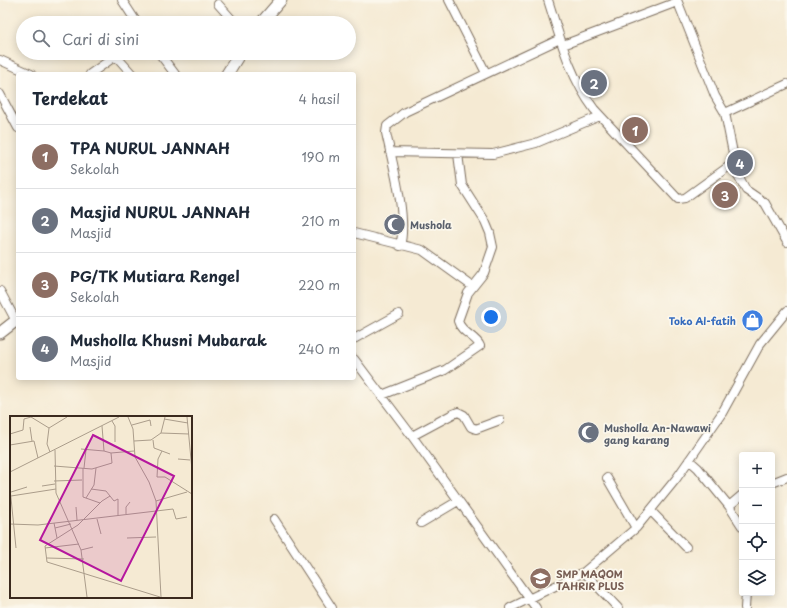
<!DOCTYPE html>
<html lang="id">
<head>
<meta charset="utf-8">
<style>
	:root { --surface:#fff; --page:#f6f6f7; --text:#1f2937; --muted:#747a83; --line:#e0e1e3; --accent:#b5179e }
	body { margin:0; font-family:"Playpen Sans",sans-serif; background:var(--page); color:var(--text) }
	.controls { position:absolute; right:12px; bottom:12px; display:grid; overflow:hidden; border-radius:4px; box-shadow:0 2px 10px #0003 }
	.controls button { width:36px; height:36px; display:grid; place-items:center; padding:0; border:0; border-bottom:1px solid var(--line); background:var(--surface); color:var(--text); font:20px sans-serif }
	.you { position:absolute; left:491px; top:317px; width:14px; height:14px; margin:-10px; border:3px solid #fff; border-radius:50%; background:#1a73e8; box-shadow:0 0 0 6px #1a73e833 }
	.badge { display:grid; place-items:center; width:26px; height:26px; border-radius:50%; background:var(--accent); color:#fff; font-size:13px; font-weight:700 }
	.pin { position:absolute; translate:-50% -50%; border:2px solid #fff; box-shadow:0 1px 4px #0006 }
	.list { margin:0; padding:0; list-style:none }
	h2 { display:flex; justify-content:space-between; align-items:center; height:52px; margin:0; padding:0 16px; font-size:17px }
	h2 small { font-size:13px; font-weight:400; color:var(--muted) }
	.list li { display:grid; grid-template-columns:26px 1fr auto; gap:12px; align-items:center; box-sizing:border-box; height:64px; padding:0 16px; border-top:1px solid var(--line) }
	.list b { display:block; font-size:15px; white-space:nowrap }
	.list p { margin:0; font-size:13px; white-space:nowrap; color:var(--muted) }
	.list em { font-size:13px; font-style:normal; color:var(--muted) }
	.icon { flex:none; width:22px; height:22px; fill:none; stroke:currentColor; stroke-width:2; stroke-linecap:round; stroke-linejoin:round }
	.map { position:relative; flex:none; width:787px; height:608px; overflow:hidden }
	.search { position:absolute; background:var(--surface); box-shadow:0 2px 10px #0003; left:16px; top:16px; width:340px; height:44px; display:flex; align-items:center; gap:10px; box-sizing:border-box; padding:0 14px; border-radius:22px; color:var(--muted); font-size:15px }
	.panel { position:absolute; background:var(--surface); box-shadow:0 2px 10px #0003; left:16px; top:72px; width:340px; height:308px; border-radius:4px }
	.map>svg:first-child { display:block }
</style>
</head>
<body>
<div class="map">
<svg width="787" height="608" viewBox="0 0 787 608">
	<rect width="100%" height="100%" fill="#fbf7ec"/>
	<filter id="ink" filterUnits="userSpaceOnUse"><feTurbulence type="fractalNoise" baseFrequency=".025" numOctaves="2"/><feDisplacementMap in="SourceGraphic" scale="8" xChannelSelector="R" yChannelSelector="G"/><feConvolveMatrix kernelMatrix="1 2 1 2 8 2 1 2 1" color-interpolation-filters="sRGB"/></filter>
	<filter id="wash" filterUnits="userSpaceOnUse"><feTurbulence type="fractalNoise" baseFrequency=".012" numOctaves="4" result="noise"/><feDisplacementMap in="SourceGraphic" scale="16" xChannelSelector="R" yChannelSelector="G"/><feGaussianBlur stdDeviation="0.9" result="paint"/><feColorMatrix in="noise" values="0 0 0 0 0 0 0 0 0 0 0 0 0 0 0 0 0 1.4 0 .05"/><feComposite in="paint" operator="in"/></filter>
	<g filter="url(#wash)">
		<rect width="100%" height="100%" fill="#f5ead3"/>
	</g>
	<g filter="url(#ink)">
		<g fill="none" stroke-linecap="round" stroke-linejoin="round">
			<defs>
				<path id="street" d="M122 0 137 23
					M449 0 486 73
					M548 0C560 38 570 77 594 109L678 199 685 198 732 164 733 153 725 113 787 84
					M677 0 715 96 725 113
					M218 4 235 23
					M563 45 677 2
					M159 53 175 74
					M116 56 132 74
					M0 60 31 74
					M90 74 120 53
					M0 94 18 128
					M390 152 493 154 536 143 600 116
					M732 164 746 190 765 203 787 242
					M354 233 422 250 472 286
					M400 246C408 218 392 161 386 133L387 126 405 112 560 39
					M0 291 16 321
					M354 339 399 314
					M354 359 412 436 536 608
					M382 395 445 370 480 346C476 336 461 333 458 321L468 293 484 273 493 247 490 233 485 221 462 185 458 154
					M412 436 453 414 458 412 464 415 471 427 476 429 500 420
					M689 460 698 468 729 506
					M607 478 636 528
					M772 483 787 477
					M742 495 729 506 742 526
					M651 511 686 547
					M274 519 332 608
					M421 523 458 501
					M584 572 618 608
					M510 608 584 572 636 528 676 479 722 413 760 344 787 311
					M745 608 746 593"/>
				<path id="secondary" d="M261 23 281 0
					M227 74 240 53
					M0 333 18 319"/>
			</defs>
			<use href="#street" stroke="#7c6d5d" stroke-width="10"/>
			<use href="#secondary" stroke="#7c6d5d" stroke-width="13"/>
			<use href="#street" stroke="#fff" stroke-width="8"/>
			<use href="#secondary" stroke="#fff" stroke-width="11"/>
		</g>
	</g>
	<defs>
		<symbol id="mosque-disc" viewBox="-11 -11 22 22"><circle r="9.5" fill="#6b7280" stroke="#fbf7ec"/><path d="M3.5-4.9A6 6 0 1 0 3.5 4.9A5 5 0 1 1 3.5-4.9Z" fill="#fff"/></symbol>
		<symbol id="shop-disc" viewBox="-11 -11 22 22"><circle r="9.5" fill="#3f7fe0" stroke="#fbf7ec"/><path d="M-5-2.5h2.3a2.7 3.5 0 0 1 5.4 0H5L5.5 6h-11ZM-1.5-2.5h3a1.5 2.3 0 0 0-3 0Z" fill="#fff"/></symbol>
		<symbol id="school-disc" viewBox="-11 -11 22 22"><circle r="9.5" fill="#8d6e63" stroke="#fbf7ec"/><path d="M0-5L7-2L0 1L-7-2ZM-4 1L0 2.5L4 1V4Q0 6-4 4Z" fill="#fff"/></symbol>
	</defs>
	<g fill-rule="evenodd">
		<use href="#mosque-disc" x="382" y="212" width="25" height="25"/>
		<use href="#shop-disc" x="740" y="308" width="25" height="25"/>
		<use href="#mosque-disc" x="576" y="420" width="25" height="25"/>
		<use href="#school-disc" x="528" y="566" width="25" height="25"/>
	</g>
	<g text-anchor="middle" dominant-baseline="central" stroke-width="3.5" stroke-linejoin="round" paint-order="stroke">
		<g font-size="10" font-weight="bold" fill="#5b616d" stroke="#fbf7ec" text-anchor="start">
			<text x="410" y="224">Mushola</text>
			<text x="604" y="427">Musholla An-Nawawi<tspan x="604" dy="12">gang karang</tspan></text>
		</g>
		<g font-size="10" font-weight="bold" fill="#366cbe" stroke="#fbf7ec" text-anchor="end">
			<text x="736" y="320">Toko Al-fatih</text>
		</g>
		<g font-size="10" font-weight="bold" fill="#785e54" stroke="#fbf7ec" text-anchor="start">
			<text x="556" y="573">SMP MAQOM<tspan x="556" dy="12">TAHRIR PLUS</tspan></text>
		</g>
	</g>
	<g transform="translate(10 416)">
		<rect width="182" height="182" fill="#f5ead3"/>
		<path fill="none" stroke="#ab9d8b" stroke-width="1" d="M21 1 39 12 37 28 40 36M118 1 123 13 125 41 139 66 146 85 151 181M177 1 182 54M154 3 178 7M102 5 105 10V26M122 9 140 4 141 10M20 11 22 25M39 12 57 1M151 17 155 1M0 18 13 14 14 3 21 1M143 24 144 32 160 38M124 25 141 24 151 17 179 18M0 29 24 25 28 42M71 33 94 35M45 34 46 77 71 134 77 181M152 35 148 43 147 61H155L182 78M101 37 124 35M168 43 180 44M44 50 82 53 102 47 101 37 94 35 92 10M73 52V81L90 87M74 52 76 34M0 56 109 1M44 65 72 64M32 70 45 68M0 72 6 132M81 73 96 75 104 85 108 83V100M1 76 17 71M1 80 46 73M100 80 92 85 68 109 35 130 37 146 150 181M76 82 84 69 86 52M146 85 177 76M66 91 67 104M116 98V91L120 86M87 103 91 118M44 107 47 122M0 108 28 109 163 93 166 103 177 101M45 112 61 108M117 122 146 121M35 132 69 128M71 134 83 131M37 142 74 143"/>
		<path fill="#b5179e" fill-opacity="0.15" stroke="#b5179e" stroke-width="2" d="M83 19 164 60 111 165 30 124Z"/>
		<rect width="182" height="182" fill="none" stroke="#3b2a1e" stroke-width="2"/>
	</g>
</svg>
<div class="controls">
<button>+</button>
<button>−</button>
<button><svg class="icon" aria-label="locate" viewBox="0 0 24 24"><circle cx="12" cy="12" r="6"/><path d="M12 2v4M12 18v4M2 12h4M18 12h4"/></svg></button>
<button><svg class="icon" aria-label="layers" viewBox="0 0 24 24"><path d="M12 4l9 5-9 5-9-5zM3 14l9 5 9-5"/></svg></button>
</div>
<div class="you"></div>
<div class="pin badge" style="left:635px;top:130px;background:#8d6e63">1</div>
<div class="pin badge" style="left:594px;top:83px;background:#6b7280">2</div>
<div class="pin badge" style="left:725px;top:195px;background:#8d6e63">3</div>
<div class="pin badge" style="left:740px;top:163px;background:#6b7280">4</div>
<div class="search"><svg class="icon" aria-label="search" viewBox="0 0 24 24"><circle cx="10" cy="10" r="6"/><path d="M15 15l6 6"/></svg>Cari di sini</div>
<section class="panel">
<h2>Terdekat<small>4 hasil</small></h2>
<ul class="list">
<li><span class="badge" style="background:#8d6e63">1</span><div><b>TPA NURUL JANNAH</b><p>Sekolah</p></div><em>190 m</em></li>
<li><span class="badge" style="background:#6b7280">2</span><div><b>Masjid NURUL JANNAH</b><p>Masjid</p></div><em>210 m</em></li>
<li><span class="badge" style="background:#8d6e63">3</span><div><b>PG/TK Mutiara Rengel</b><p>Sekolah</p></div><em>220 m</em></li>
<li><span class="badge" style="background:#6b7280">4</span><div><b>Musholla Khusni Mubarak</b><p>Masjid</p></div><em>240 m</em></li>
</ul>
</section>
</div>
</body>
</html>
